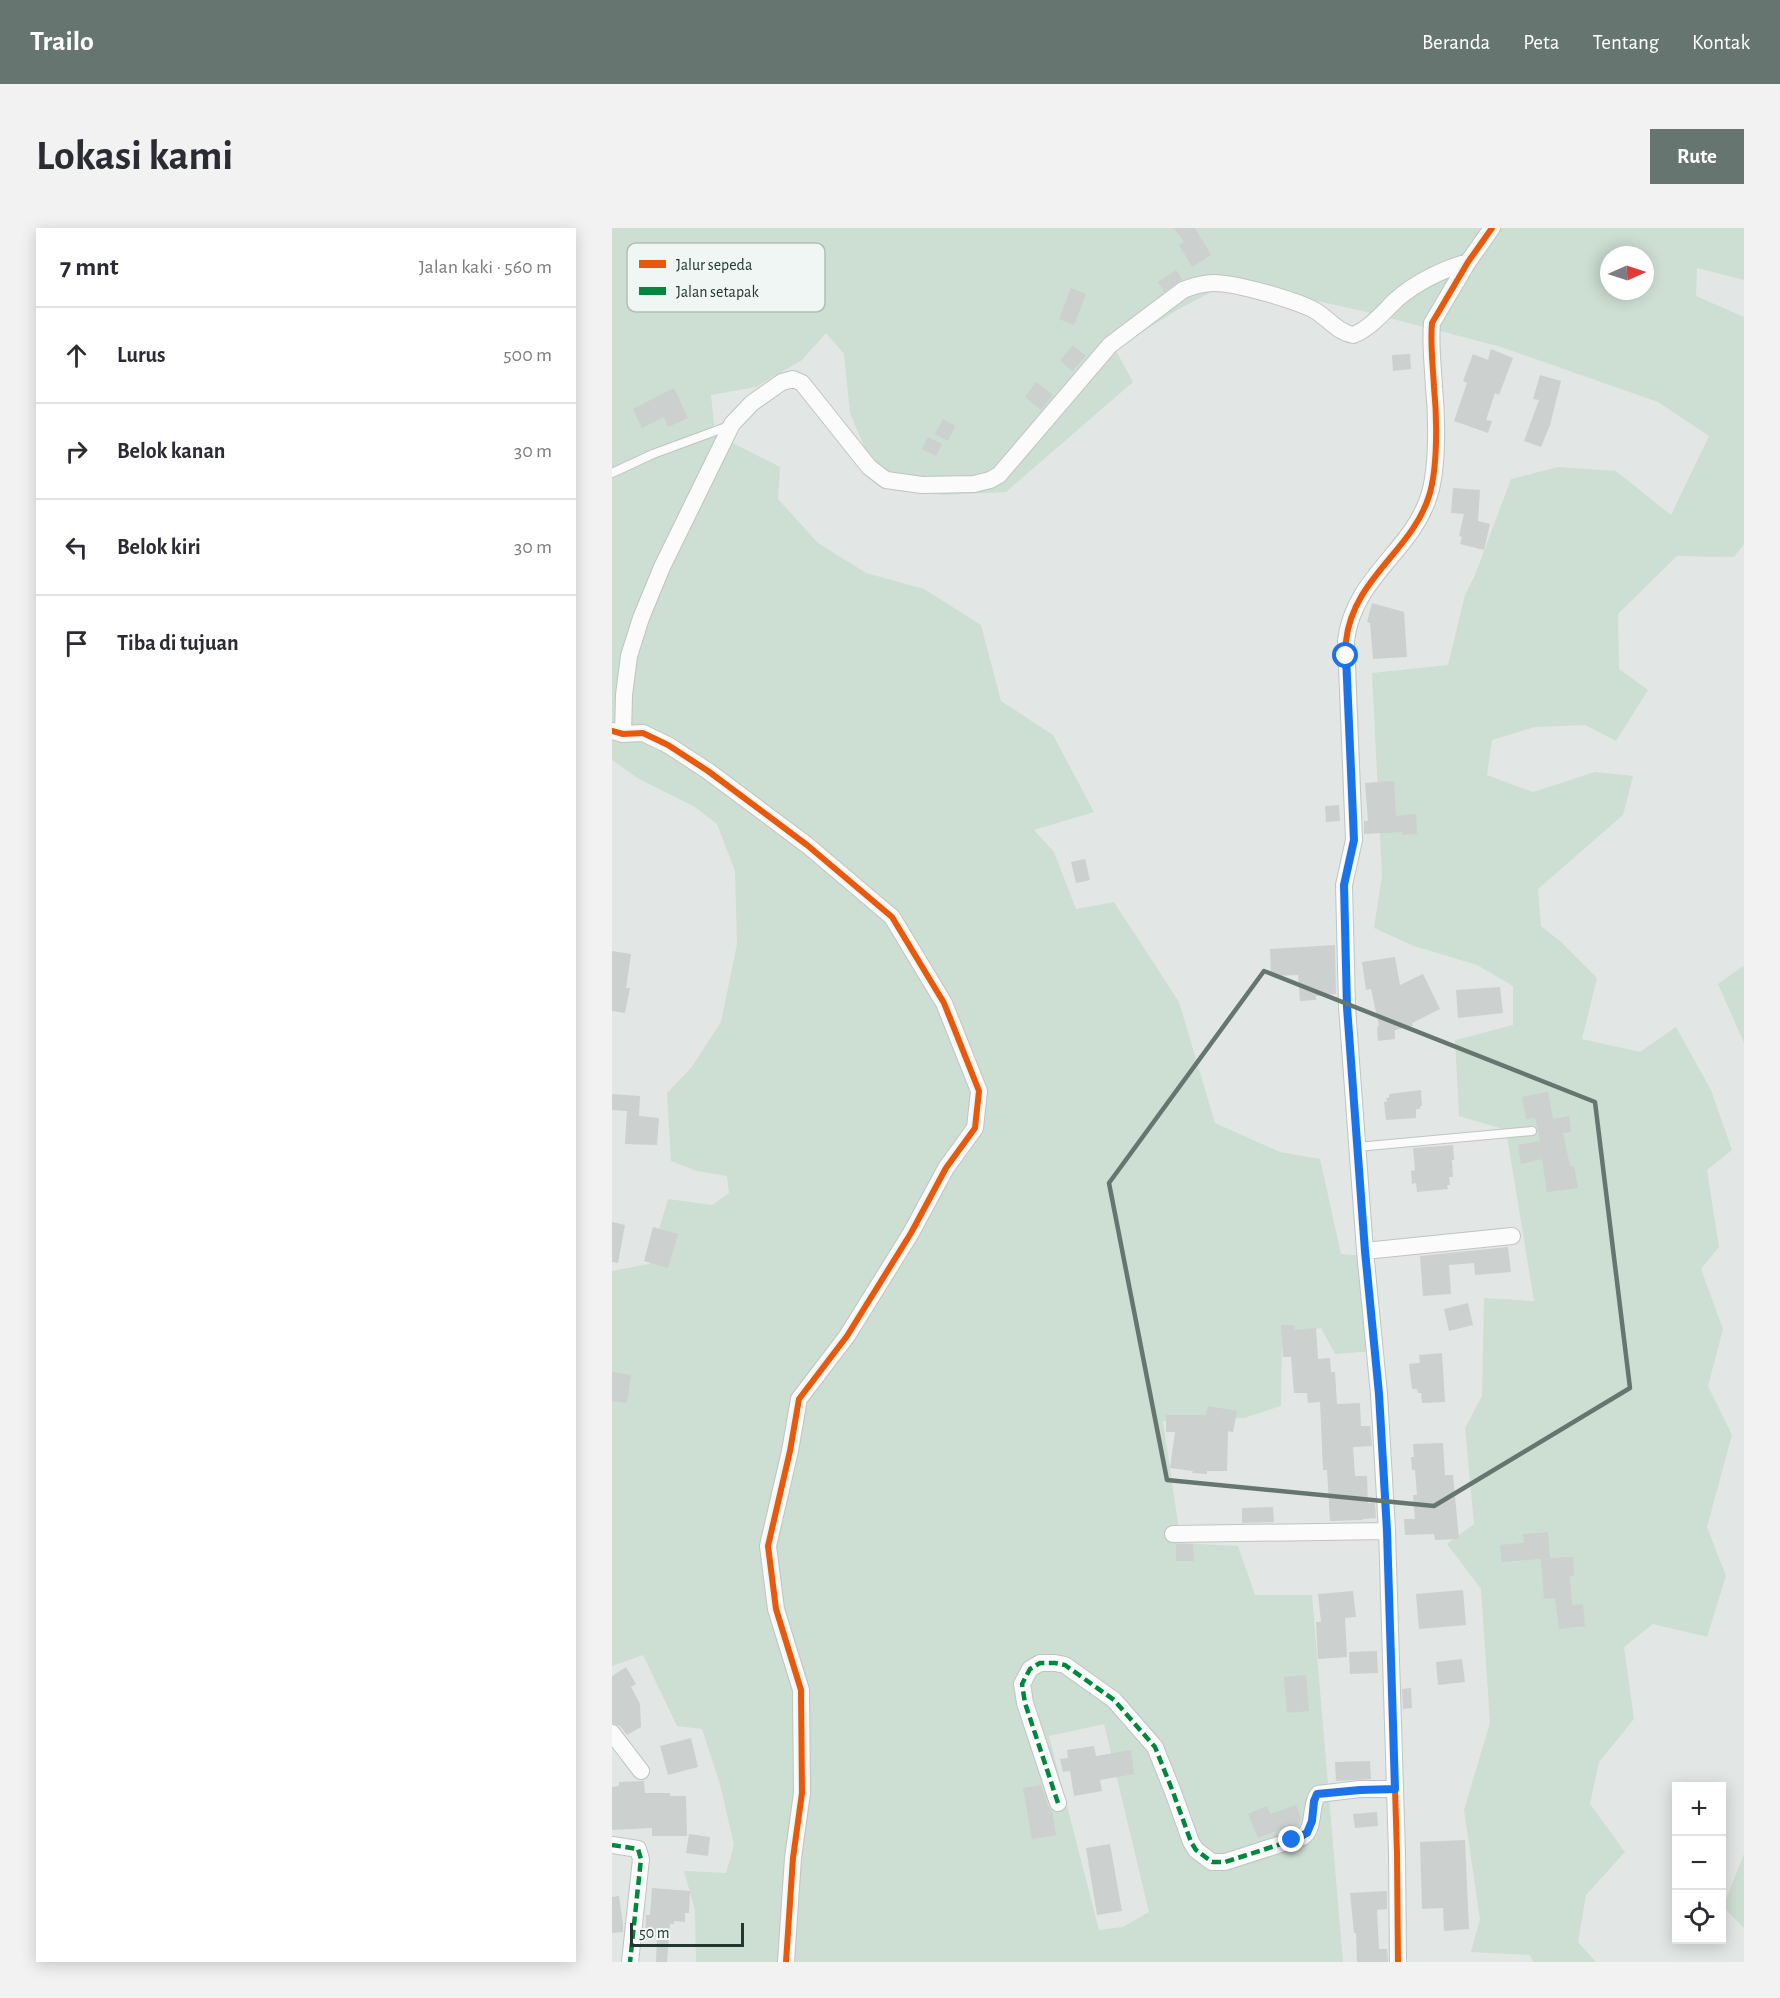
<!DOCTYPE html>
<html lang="id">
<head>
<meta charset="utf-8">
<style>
	:root { --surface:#fff; --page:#f2f2f3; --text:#2b2b33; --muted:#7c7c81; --line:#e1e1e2; --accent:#667570 }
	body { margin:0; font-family:"Alegreya Sans",sans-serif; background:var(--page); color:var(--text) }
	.controls { position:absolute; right:18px; bottom:18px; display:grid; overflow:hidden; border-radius:0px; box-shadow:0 3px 15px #0003 }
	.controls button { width:54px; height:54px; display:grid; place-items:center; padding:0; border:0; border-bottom:2px solid var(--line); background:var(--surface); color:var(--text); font:30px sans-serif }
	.compass { position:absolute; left:988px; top:18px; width:54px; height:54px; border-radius:50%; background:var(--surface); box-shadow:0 3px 15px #0003; rotate:87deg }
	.scale { position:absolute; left:18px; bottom:15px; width:114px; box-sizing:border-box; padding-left:6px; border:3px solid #233731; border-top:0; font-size:16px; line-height:21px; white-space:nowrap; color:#233731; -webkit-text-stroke:4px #f0f6f3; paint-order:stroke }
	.stop { position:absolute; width:18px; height:18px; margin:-14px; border:4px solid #1a73e8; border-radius:50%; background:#fff }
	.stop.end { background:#1a73e8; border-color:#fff; box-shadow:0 2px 6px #0008 }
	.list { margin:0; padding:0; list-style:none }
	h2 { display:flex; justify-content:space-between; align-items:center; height:78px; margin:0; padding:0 24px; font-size:26px }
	h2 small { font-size:20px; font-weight:400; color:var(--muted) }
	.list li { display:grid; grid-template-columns:39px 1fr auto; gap:18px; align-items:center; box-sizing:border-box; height:96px; padding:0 24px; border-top:2px solid var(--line) }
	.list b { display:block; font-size:22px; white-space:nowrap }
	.list em { font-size:20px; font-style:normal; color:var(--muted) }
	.icon { flex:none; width:33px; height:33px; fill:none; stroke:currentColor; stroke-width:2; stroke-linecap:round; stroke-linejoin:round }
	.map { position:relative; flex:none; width:1132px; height:1734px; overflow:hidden; border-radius:0px }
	header { display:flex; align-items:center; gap:36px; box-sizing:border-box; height:84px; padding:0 30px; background:var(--accent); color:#fff }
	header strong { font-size:28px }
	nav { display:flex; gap:33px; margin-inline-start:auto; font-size:21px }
	.intro { display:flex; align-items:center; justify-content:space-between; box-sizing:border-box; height:144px; padding:0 36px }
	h1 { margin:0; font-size:42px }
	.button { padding:15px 27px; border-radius:0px; background:var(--accent); color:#fff; font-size:21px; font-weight:700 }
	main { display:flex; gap:36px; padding:0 36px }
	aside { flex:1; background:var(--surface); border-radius:0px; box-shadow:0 3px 15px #0003 }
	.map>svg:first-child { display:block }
</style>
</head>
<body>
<header>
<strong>Trailo</strong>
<nav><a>Beranda</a><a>Peta</a><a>Tentang</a><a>Kontak</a></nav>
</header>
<div class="intro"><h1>Lokasi kami</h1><a class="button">Rute</a></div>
<main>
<aside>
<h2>7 mnt<small>Jalan kaki · 560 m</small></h2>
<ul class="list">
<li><svg class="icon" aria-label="ahead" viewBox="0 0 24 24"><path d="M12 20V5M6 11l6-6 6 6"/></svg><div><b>Lurus</b></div><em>500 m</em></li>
<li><svg class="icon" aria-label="right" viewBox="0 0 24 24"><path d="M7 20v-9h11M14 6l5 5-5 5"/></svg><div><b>Belok kanan</b></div><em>30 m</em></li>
<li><svg class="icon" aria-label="left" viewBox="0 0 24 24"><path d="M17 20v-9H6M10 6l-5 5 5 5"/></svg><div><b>Belok kiri</b></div><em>30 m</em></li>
<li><svg class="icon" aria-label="arrive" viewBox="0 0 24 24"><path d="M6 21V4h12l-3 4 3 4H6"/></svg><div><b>Tiba di tujuan</b></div></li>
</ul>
</aside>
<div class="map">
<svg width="1132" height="1734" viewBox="0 0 1132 1734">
	<rect width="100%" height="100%" fill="#e2e7e5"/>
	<path fill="#cdded2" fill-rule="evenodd" d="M0 0H1132V52L1085 40 1084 68 1132 89V316L1122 329 1065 328 1006 386 1007 441 1036 462 1004 513 973 497 923 499 880 512 875 547 921 564 983 544 1021 548 1011 587 926 661 929 698 949 714 985 750 970 811 1028 824 1064 799 1099 862 1120 922 1095 942 1107 1019 1089 1041 1111 1101 1096 1158 1120 1207 1095 1299 1114 1348 1095 1409 1041 1396 1012 1419 1022 1491 987 1534 978 1576 1013 1624 974 1667 966 1714 984 1734H921L918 1727 859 1724 868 1691 852 1582 878 1495 869 1361 835 1316 862 1296 853 1200 870 1168 872 1070 922 1073 894 902 847 888 843 812 901 797V758L865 737 802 718 762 700 770 648 760 445 836 437 853 367 863 347 899 251 946 239 1004 243 1059 287 1097 208 1046 174 886 118 746 82 642 59H609L567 81 503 121 521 154 394 264 332 267 287 263 267 253 238 185 232 126 214 105 190 132 144 159 99 167 103 206 168 239 166 271 206 315 254 345 312 361 369 397 389 473 441 507 482 584 422 602 442 624 464 681 502 674 567 774 603 895 668 924 708 931 729 1026 755 1028 762 1123 723 1126 709 1100 670 1107 669 1178 632 1190 551 1193 569 1315 626 1318 643 1367H700L731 1734H84L83 1682 72 1643 114 1645 122 1617 108 1556 90 1501 65 1498 31 1427 0 1438V1043L37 1036 56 971 100 977 117 965 115 948 85 943 59 933 55 865 79 840 109 794 125 716 123 643 105 596 83 579 27 551 0 532ZM997 27H1033V63H997ZM492 1496 537 1684 511 1699 487 1702 437 1508Z
		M1131 738 1132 740V815L1106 756Z
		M1132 1626V1700L1111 1679Z"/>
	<path fill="#ccd0cf" d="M562 0H583L599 27 580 39 567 17 572 14Z
		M564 42 570 51 552 64 546 54Z
		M459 60 474 66 462 97 447 91Z
		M461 117 474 128 460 143 448 132Z
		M879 121 901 130 887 167 883 165 874 192 880 193 876 205 842 193 855 155 851 153 861 126 876 132Z
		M798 126 799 141 781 143 780 127Z
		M928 147 949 153 938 197 929 219 912 213 927 172 921 171Z
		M424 154 441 167 429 182 413 169Z
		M62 160 76 190 56 199 52 189 30 200 21 181Z
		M331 191 343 198 336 213 323 206Z
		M316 209 330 216 324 228 310 221Z
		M841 260 868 262 866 293 878 296 872 322 848 316 850 309 847 308 852 286 839 285Z
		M760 375 792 384 795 429 761 431 758 395 755 394Z
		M782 553 784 588 804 586 805 606 790 607V604L752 606V593H756L753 555Z
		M727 577 728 593 714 594 713 578Z
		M473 631 478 652 464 655 459 634Z
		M723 717 724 766 704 768V772L688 773 686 747 659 748 658 721Z
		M0 723 19 726 14 760H18L13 785 0 783Z
		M783 729 788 757 811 746 828 781 800 795 801 798 783 802V811L766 813 765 799 767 798 759 761 754 762 750 734Z
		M888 759 891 785 846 790 844 762Z
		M809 862 810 878H808V881H804V890L774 892 772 874 775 873 774 870H777V866Z
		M936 864 941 891 957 888 959 904 951 905 958 938H962L966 960 935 964 930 931 909 936 906 917 928 913 923 890 914 891 910 869Z
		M0 866 28 868 27 888 47 890 45 917 13 916 15 883 0 882Z
		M841 917 842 932H840L841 949H837L838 957H835L836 961 805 964 804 955 800 956 799 943 803 942 801 920Z
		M0 994 13 997 6 1035 0 1034Z
		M41 999 66 1006 56 1040 32 1033Z
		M896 1019 899 1044 863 1047 862 1035 837 1037 839 1066 811 1068 808 1028Z
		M856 1075 861 1097 837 1103 832 1081Z
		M669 1097H682L683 1102 704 1100 706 1131 718 1130 719 1144H723L725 1176 748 1175 749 1198H758L760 1218 741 1219 743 1248H755L756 1275H763L764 1290 751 1291V1292L718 1293 715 1242H711L708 1174 696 1175 695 1165H682L679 1129H671Z
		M830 1125 833 1174 810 1175 809 1165H806L805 1161H800L797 1136 808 1135 807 1127Z
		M0 1144 19 1147 15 1175 0 1173Z
		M596 1178 625 1183 621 1204 616 1203 615 1243H595V1246L580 1245 581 1243 558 1240 563 1204H554V1187H594Z
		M831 1215 833 1247H841L847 1311 823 1312 822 1306 793 1307 792 1291H803L801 1267H805L803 1242H800L799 1229H802L801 1216Z
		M661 1279 662 1294 630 1295V1280Z
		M936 1304 938 1330 890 1334 888 1317 912 1315 911 1306Z
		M564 1316H581L582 1333H564Z
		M961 1329 962 1348H958L960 1377 971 1376 973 1398 947 1401 943 1370 932 1371 929 1331Z
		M851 1362 854 1397 807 1401 804 1366Z
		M741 1363 744 1389 733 1390 735 1429 706 1431 704 1394H709L706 1366Z
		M765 1423 766 1445 738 1446 737 1424Z
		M850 1431 853 1454 826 1457 824 1434Z
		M14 1439 24 1456 19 1459 28 1476 29 1499 15 1507 8 1498 0 1495V1448Z
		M694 1447 697 1483 675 1485 672 1449Z
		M799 1460 800 1480 791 1481 790 1461Z
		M79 1510 86 1539 56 1547 48 1518Z
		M482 1518 484 1528 519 1522 522 1546 488 1552 490 1563 462 1568 458 1543 451 1544 448 1531 456 1530 455 1522Z
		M758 1533 759 1551 724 1553 723 1534Z
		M32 1553 33 1565H58V1568H74L75 1608H40V1600L0 1602V1559L7 1558V1554Z
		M429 1557 436 1578 440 1583 444 1607 420 1611 411 1560Z
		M684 1577 689 1590 687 1597 673 1602 672 1600 646 1610 636 1586 655 1578 658 1586Z
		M765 1584 766 1598 743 1600 741 1586Z
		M77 1606 98 1609 96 1628 74 1625Z
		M853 1612 857 1701 832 1703 831 1680 810 1681 808 1614Z
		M498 1616 510 1683 485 1687 474 1620Z
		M40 1660 78 1663 77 1685H73V1694L62 1693V1696H58L55 1734H44L45 1709 33 1708 34 1687H38Z
		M775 1663V1681L765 1682 767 1721H775L776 1734H745L744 1705H742L738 1665Z
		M7 1668 11 1697V1704L0 1705V1669Z"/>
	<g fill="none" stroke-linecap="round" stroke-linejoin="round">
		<defs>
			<path id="service" d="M0 245 41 226 117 198
				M745 919 920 903"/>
			<path id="minor" d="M0 503 11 506 31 505 56 517 96 543 195 617 280 689 332 775 367 863 363 900 334 940 299 1005 235 1108 187 1171 178 1223 156 1318 164 1381 189 1462 190 1565 181 1630 174 1734
				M11 506 12 467 17 428 29 390 50 339 120 196 140 175 170 154 181 151 190 155 257 239 274 252 310 257 362 256 378 252 387 247 498 117 571 62C581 58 591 55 602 55 624 55 683 72 702 82 716 90 725 104 741 107 758 101 772 83 785 71 806 53 829 42 856 34
				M753 1023 900 1008
				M561 1306 775 1303
				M0 1505 29 1543
				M446 1575 413 1475 410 1456 418 1441 428 1435H443L453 1437 502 1472 543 1519 561 1564 579 1614 584 1622 600 1634H613L691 1609C704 1598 697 1579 706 1566L748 1561H783
				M0 1617 26 1621 29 1631 18 1734
				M786 1734 785 1625 775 1303 767 1166 753 1023 735 779 732 657 742 612 734 413C741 350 800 323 817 268 826 240 825 189 822 159 821 138 818 116 820 95L856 34 880 0"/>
		</defs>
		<use href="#service" stroke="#bfc4c2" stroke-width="10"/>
		<use href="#minor" stroke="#bfc4c2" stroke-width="18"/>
		<use href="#service" stroke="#fbfbfb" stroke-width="8"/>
		<use href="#minor" stroke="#fbfbfb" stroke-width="16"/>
		<path stroke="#00873e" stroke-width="4.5" stroke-dasharray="9 4.5" stroke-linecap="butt" d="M446 1575 413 1475 410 1456 418 1441 428 1435H443L453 1437 502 1472 543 1519 561 1564 579 1614 584 1622 600 1634H613L691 1609C704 1598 697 1579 706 1566L748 1561H783
			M0 1617 26 1621 29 1631 18 1734"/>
		<defs>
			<path id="cycleway" d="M0 503 11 506 31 505 56 517 96 543 195 617 280 689 332 775 367 863 363 900 334 940 299 1005 235 1108 187 1171 178 1223 156 1318 164 1381 189 1462 190 1565 181 1630 174 1734
				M786 1734 785 1625 775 1303 767 1166 753 1023 735 779 732 657 742 612 734 413C741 350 800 323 817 268 826 240 825 189 822 159 821 138 818 116 820 95L856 34 880 0"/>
		</defs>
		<use href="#cycleway" stroke="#f0f6f3" stroke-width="10"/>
		<use href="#cycleway" stroke="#e8590c" stroke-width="6"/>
	</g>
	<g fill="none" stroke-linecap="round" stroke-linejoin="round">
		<path stroke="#1a73e8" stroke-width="8" d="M680 1612 695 1605 700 1593 702 1573 705 1566 748 1562 783 1561 775 1303 767 1166 753 1023 735 779 732 657 742 612 734 428"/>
	</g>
	<path fill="none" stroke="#667570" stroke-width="4.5" stroke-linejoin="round" d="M652 743 983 874 1018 1160 822 1278 555 1252 497 955Z"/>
	<rect x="15" y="15" width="198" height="69" rx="9" fill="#f0f6f3" stroke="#b2bdb9" stroke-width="1.5"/>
	<rect x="27" y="32" width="27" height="8" fill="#e8590c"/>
	<rect x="27" y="59" width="27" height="8" fill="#00873e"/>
	<g font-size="16" fill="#233731">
		<text x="64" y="42">Jalur sepeda</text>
		<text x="64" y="69">Jalan setapak</text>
	</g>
</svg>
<div class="controls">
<button>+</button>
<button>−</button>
<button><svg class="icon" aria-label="locate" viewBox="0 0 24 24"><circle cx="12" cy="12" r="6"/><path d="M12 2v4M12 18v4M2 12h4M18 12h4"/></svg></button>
</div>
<svg class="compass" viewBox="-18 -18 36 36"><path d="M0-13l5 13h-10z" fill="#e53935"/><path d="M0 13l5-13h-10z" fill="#7c7c81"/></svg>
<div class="scale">50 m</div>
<div class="stop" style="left:734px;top:428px"></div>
<div class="stop end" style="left:680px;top:1612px"></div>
</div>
</main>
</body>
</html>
